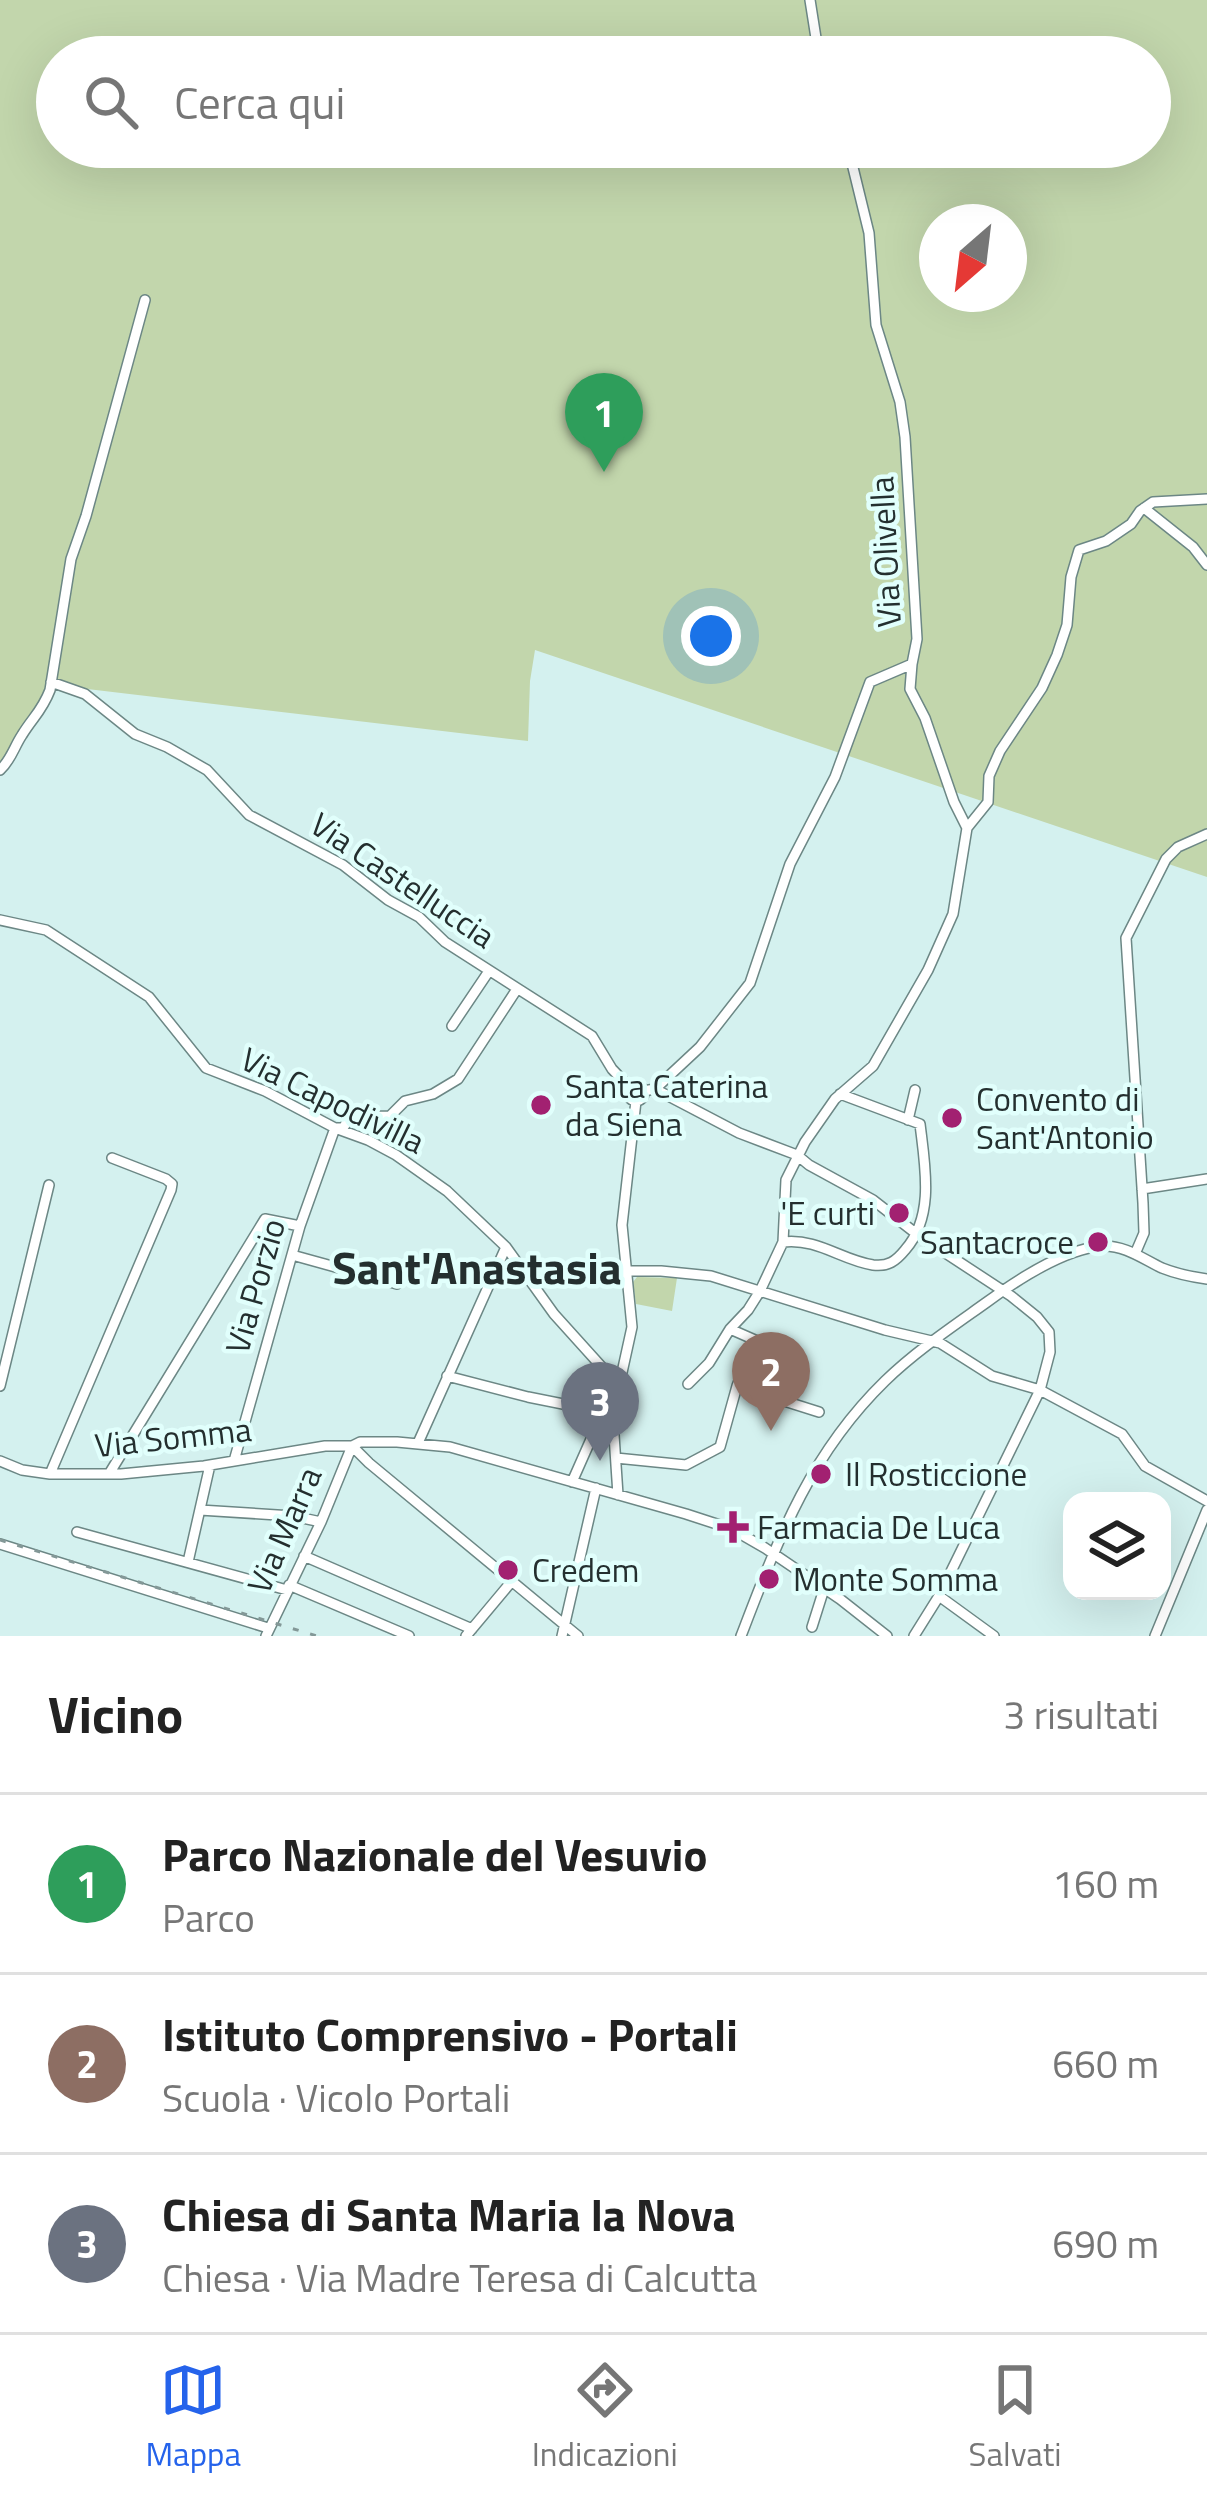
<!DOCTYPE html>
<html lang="it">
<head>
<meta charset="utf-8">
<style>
	:root { --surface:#fff; --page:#f6f6f6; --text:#222; --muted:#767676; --line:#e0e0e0; --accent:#2563eb }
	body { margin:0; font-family:"Titillium Web",sans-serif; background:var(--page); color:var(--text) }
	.controls { position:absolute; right:36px; bottom:36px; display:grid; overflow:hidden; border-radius:24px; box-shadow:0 12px 48px #0002 }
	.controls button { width:108px; height:108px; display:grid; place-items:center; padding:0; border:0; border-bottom:3px solid var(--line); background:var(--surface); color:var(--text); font:60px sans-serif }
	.compass { position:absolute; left:919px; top:204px; width:108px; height:108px; border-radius:50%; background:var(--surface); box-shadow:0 12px 48px #0002; rotate:208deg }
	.you { position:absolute; left:711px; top:636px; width:42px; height:42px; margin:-30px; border:9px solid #fff; border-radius:50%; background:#1a73e8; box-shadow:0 0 0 18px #1a73e833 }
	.badge { display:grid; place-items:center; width:78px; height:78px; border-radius:50%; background:var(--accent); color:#fff; font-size:39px; font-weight:700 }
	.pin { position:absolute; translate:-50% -99px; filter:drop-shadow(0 3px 6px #0008) }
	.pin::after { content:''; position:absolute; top:63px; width:42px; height:36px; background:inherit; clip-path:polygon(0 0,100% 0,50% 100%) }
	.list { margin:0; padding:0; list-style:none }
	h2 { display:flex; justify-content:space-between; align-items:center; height:156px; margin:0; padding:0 48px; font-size:51px }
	h2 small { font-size:39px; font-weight:400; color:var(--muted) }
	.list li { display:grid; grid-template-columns:78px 1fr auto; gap:36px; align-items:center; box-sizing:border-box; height:180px; padding:0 48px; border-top:3px solid var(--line) }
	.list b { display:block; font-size:45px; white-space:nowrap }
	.list p { margin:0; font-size:39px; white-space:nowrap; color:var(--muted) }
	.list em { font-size:39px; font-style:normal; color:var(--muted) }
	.icon { flex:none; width:66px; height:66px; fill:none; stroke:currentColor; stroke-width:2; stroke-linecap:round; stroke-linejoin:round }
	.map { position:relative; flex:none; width:1207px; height:1636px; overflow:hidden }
	.search { position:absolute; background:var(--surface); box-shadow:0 12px 48px #0002; left:36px; right:36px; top:36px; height:132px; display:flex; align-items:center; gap:30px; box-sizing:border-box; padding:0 42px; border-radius:66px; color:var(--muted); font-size:45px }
	.sheet { height:696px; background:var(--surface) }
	nav { display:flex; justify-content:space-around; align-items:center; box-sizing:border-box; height:168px; border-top:3px solid var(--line); background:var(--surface); font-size:33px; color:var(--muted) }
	nav a { display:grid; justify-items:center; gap:6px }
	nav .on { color:var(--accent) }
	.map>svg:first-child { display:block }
</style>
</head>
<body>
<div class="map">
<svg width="1207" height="1636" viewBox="0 0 1207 1636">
	<rect width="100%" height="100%" fill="#d4f1ef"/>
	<path fill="#c2d6ac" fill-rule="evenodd" d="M0 0H1207V877L535 650 530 681 528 741 62 686 55 688 49 701 0 768ZM57 57H1150V147H57ZM937 222H1009V294H937Z
		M637 1277 677 1278 672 1311 636 1304 633 1282Z"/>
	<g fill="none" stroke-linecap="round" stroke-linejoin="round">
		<defs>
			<path id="minor" d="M810 0 819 57
				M1144 508 1193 547 1207 565
				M912 664 910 689 925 718 954 802 967 828
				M51 682 85 694 135 734 167 747 207 770 249 815 343 865 388 900 419 917 445 942 592 1036 612 1069 630 1088
				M0 770C11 760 14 747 22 735 33 717 42 711 50 690L71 559 86 516 145 300
				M967 828 988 802 989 776 1000 751 1042 688 1057 655 1067 625 1071 577 1079 550 1106 541 1131 524 1140 511 1153 502 1207 499
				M0 920 46 930 149 997 206 1068 265 1091 335 1128 368 1140 396 1155 447 1191 506 1247 554 1314 609 1375
				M452 1026 489 971
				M628 1093a8 8 0 1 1 16 0a8 8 0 1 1-16 0Z
				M655 1089 700 1047 750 983 790 864 835 777 870 682 912 664 917 639 905 437 900 402 876 325 869 233 848 147
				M643 1091 655 1089 739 1133 797 1155 809 1165 873 1200 918 1235 1011 1296 1037 1317 1049 1332 1050 1352 1040 1390 939 1596 914 1636
				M908 1120 915 1090
				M1142 1189 1207 1179
				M783 1242C818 1238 841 1260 873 1265 888 1267 896 1261 905 1250 935 1216 925 1166 920 1124L840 1094
				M1135 1254 1144 1233 1143 1203 1126 938 1166 859 1178 847 1207 834
				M292 1255 397 1284
				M627 1271H661L711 1276 885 1330 940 1343 992 1376 1040 1390 1122 1434 1145 1466 1207 1501
				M447 1376 528 1397 603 1412
				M621 1377 632 1327 622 1225 636 1101
				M688 1384 709 1363 730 1329 748 1310 760 1291 783 1242 786 1180 805 1142 835 1099 873 1066 928 970 953 914 967 828
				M0 1386 49 1185
				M737 1386 819 1412
				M418 1443 506 1247
				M352 1446 369 1463 578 1636
				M616 1458 686 1465 720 1447 737 1386 755 1340 730 1329
				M0 1461 22 1470 50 1474H121L204 1466 325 1446H352L360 1442H397L450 1447 686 1514 732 1529 765 1548 840 1599 887 1636
				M234 1461 300 1226 335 1128H343L349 1119 354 1117 390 1116 405 1101 433 1094 458 1079 517 989
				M50 1474 171 1190 172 1184 166 1179 112 1158
				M109 1474 265 1219 300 1226
				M572 1482 603 1412 609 1375 621 1377 613 1420 618 1495
				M200 1510 293 1516 321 1522
				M77 1532 287 1590
				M0 1544 268 1628
				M304 1556 472 1629
				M188 1562 210 1465
				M289 1585 409 1636
				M939 1596 994 1636
				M812 1627 824 1589
				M266 1636 321 1522 352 1446
				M466 1636 512 1581
				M562 1636 596 1488
				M741 1636C778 1540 809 1455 885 1381 916 1351 952 1327 987 1302 1017 1280 1065 1249 1102 1246 1125 1245 1143 1259 1162 1268 1177 1274 1192 1277 1207 1279
				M1155 1636 1207 1510"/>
		</defs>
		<use href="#minor" stroke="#6c8785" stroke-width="12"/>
		<use href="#minor" stroke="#fff" stroke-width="9"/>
		<path stroke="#839897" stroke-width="3" stroke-dasharray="6 12" stroke-linecap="butt" d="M0 1540 317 1636"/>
	</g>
	<g fill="#a22171" stroke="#e1fffc" stroke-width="4.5">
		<circle cx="541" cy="1105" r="12"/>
		<circle cx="952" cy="1118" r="12"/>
		<circle cx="899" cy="1213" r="12"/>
		<circle cx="1098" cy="1242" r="12"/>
		<circle cx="821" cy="1474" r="12"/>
		<path d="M727 1509h12v12h12v12h-12v12h-12v-12h-12v-12h12z"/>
		<circle cx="508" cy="1570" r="12"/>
		<circle cx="769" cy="1579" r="12"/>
	</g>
	<g text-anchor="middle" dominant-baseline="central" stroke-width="9" stroke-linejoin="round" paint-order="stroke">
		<g font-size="33" fill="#242f2f" stroke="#e1fffc">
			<text transform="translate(885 552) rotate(-93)">Via Olivella</text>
			<text transform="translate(403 880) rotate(34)">Via Castelluccia</text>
			<text transform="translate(333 1100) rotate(26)">Via Capodivilla</text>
			<text transform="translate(255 1286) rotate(-74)">Via Porzio</text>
			<text transform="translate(173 1437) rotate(-6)">Via Somma</text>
			<text transform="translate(284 1530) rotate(-66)">Via Marra</text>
		</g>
		<g font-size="33" fill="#242f2f" stroke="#e1fffc" text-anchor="start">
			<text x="565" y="1086">Santa Caterina<tspan x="565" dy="38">da Siena</tspan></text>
			<text x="976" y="1099">Convento di<tspan x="976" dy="38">Sant'Antonio</tspan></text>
			<text x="875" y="1213" text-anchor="end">'E curti</text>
			<text x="1074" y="1242" text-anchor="end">Santacroce</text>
			<text x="845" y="1474">Il Rosticcione</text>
			<text x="757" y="1527">Farmacia De Luca</text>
			<text x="532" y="1570">Credem</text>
			<text x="793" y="1579">Monte Somma</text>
		</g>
		<g font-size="45" font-weight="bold" fill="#242f2f" stroke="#e1fffc">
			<text x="477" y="1267">Sant'Anastasia</text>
		</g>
	</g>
</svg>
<div class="controls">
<button><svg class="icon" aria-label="layers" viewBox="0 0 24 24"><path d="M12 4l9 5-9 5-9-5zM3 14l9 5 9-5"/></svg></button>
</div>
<svg class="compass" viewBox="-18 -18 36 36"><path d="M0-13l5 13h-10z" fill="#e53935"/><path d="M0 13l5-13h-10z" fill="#767676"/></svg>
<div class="you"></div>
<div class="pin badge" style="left:604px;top:472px;background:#2e9e5b">1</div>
<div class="pin badge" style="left:771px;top:1431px;background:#8d6e63">2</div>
<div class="pin badge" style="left:600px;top:1461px;background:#6b7280">3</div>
<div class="search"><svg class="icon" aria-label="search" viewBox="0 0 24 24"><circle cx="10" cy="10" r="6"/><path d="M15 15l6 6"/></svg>Cerca qui</div>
</div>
<section class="sheet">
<h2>Vicino<small>3 risultati</small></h2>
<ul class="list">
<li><span class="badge" style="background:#2e9e5b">1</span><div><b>Parco Nazionale del Vesuvio</b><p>Parco</p></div><em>160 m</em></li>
<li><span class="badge" style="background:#8d6e63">2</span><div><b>Istituto Comprensivo - Portali</b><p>Scuola · Vicolo Portali</p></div><em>660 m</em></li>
<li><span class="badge" style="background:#6b7280">3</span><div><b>Chiesa di Santa Maria la Nova</b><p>Chiesa · Via Madre Teresa di Calcutta</p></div><em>690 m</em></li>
</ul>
</section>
<nav>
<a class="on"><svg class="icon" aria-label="map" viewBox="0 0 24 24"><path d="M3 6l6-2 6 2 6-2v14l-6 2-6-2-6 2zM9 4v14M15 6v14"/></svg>Mappa</a>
<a><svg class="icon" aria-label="directions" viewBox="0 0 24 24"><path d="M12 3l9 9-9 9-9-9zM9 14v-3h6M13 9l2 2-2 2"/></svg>Indicazioni</a>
<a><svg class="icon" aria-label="saved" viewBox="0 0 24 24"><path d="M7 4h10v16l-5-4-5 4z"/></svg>Salvati</a>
</nav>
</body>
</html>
